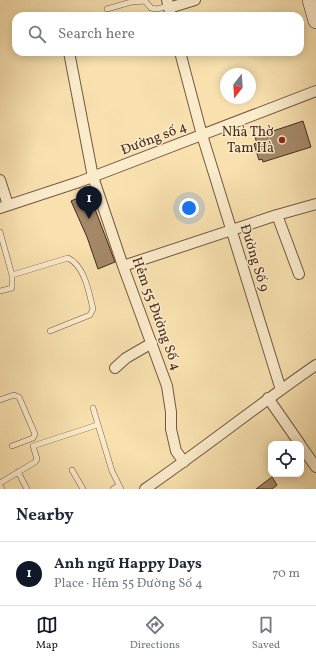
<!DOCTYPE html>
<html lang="en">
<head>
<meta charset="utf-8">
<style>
	:root { --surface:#fff; --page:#f6f6f7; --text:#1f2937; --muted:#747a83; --line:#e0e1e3; --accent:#111827 }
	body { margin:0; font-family:Vollkorn,serif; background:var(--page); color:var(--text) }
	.controls { position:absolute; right:12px; bottom:12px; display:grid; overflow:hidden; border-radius:8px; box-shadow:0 2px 10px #0003 }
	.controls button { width:36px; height:36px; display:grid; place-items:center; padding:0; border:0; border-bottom:1px solid var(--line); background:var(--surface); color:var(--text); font:20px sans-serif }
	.compass { position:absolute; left:220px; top:68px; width:36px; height:36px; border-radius:50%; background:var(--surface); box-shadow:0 2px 10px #0003; rotate:197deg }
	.you { position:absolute; left:189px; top:208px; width:14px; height:14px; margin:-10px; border:3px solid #fff; border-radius:50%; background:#1a73e8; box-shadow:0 0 0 6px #1a73e833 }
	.badge { display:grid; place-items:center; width:26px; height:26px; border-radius:50%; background:var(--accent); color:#fff; font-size:13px; font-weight:700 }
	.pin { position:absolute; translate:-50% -33px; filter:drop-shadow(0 1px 2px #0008) }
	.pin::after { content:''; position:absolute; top:21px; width:14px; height:12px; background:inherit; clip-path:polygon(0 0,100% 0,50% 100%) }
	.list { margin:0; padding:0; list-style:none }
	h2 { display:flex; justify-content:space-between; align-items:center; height:52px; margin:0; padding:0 16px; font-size:17px }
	h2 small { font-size:13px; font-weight:400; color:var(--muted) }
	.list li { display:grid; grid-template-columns:26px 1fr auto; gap:12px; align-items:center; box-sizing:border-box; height:64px; padding:0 16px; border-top:1px solid var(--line) }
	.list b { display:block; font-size:15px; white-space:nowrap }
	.list p { margin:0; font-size:13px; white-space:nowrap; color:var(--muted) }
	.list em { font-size:13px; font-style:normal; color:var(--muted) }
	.icon { flex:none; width:22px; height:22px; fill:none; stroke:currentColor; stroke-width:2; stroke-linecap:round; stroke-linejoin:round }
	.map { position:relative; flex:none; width:316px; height:489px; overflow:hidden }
	.search { position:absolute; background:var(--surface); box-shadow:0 2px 10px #0003; left:12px; right:12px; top:12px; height:44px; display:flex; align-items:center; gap:10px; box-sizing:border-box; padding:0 14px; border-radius:12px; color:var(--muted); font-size:15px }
	.sheet { height:116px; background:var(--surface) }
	nav { display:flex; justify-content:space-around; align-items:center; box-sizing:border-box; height:56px; border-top:1px solid var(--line); background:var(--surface); font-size:11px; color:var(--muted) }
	nav a { display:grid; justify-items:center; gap:2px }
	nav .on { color:var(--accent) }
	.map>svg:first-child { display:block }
</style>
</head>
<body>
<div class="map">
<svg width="316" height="489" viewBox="0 0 316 489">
	<rect width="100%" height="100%" fill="#f8e0af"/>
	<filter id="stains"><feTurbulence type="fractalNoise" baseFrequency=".005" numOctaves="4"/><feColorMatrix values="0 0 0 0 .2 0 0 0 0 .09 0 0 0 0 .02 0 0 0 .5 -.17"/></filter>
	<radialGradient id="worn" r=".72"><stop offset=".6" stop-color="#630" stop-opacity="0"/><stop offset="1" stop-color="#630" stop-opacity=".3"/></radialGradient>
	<path fill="#a48868" stroke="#48291b" d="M303 121 311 147 263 162 262 159 259 160 254 144 257 143 255 137Z
		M89 193 115 262 98 269 87 237 71 201Z
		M272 477 277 485 272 489H256Z"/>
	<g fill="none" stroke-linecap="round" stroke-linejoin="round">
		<defs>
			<path id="lane" d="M107 9 131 2 145 1 151 8 157 9 169 6
				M0 232 12 275V288L0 291
				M12 275 68 258C85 266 89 293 93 309L90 315 50 331
				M0 400 14 395 19 397 35 434 33 438 12 446
				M93 408 112 471 121 489
				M72 470 83 489
				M18 472 27 489
				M0 483 35 462 37 459 33 446 97 425
				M0 485 2 489
				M113 489 119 485"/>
			<path id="street" d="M167 0 171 16
				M169 8 195 0
				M69 52 93 177 123 266 167 386 171 412V429L176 451 184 462
				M180 52 202 135 281 390
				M0 180 8 205
				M0 208 79 182 316 91
				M277 215 299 274
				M123 266 277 215 316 204
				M115 368 126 358 152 343
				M268 398 300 444
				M301 446 316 467
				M145 489C203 449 258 405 316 365"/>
			<path id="secondary" d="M310 0 316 21"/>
		</defs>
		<use href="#lane" stroke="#745740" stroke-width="6"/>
		<use href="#street" stroke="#745740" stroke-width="12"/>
		<use href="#secondary" stroke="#48291b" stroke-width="16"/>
		<use href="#lane" stroke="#faebcb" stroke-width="5"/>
		<use href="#street" stroke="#faebcb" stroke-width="10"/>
		<use href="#secondary" stroke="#faebcb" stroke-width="15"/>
	</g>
	<circle fill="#8f2418" stroke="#faebcb" stroke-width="1.5" cx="282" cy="140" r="4"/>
	<g text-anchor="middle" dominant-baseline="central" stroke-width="3" stroke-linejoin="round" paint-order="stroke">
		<g font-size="14" fill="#48291b" stroke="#faebcb" text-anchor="end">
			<text x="274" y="132">Nhà Thờ<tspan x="274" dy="16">Tam Hà</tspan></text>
		</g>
		<g font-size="14" fill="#48291b" stroke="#faebcb">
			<text transform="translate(154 139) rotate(-21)">Đường số 4</text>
			<text transform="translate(254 258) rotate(73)">Đường Số 9</text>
			<text transform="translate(156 314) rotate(70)">Hẻm 55 Đường Số 4</text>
		</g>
	</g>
	<rect width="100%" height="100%" filter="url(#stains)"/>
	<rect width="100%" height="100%" fill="url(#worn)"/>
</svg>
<div class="controls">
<button><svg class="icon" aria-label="locate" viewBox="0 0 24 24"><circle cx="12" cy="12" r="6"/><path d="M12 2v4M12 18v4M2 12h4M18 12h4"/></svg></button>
</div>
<svg class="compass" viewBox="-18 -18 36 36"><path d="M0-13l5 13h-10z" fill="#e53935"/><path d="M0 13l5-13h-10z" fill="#747a83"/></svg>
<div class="you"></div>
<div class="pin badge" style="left:89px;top:219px">1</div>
<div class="search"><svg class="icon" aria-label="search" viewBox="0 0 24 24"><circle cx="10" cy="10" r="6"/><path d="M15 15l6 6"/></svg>Search here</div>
</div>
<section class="sheet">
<h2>Nearby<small></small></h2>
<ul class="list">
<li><span class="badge">1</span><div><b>Anh ngữ Happy Days</b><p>Place · Hẻm 55 Đường Số 4</p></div><em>70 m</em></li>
</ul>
</section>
<nav>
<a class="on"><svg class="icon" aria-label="map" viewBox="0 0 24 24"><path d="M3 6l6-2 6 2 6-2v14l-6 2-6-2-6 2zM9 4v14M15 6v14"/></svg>Map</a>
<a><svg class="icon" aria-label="directions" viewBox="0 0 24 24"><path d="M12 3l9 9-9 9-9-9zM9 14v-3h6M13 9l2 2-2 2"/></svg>Directions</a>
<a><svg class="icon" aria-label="saved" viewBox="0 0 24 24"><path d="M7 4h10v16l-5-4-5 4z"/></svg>Saved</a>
</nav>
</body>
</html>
